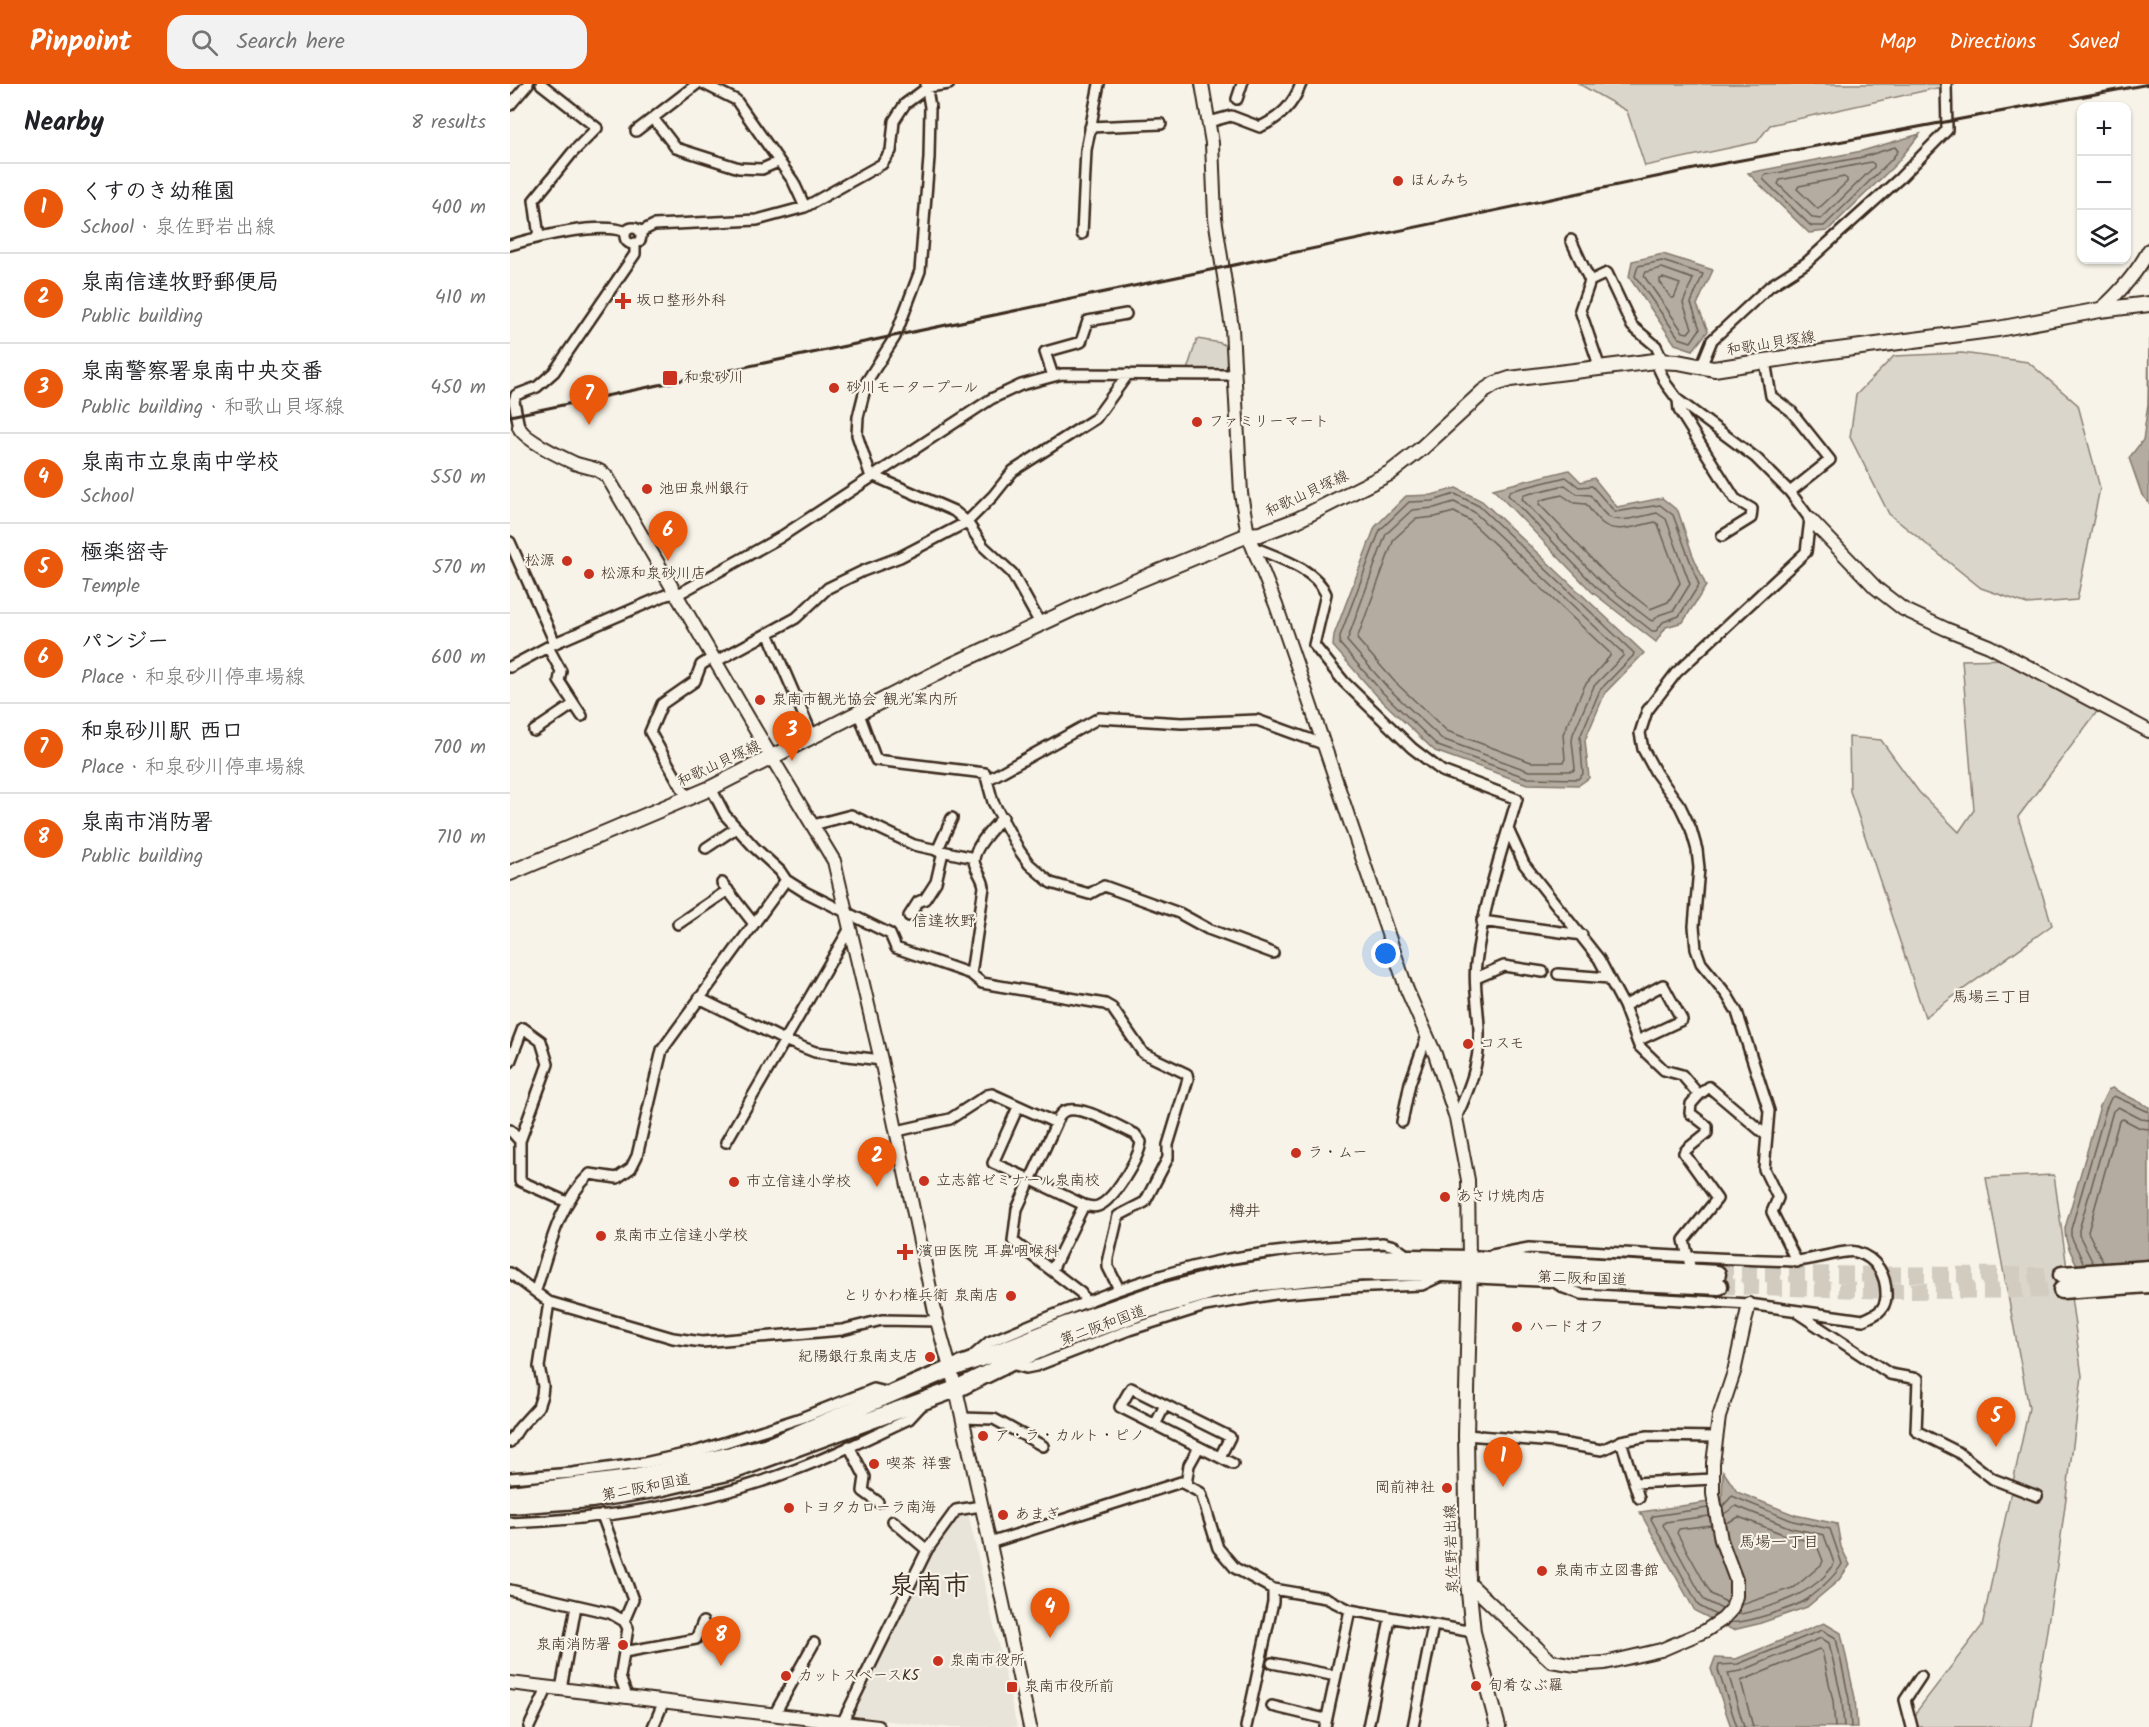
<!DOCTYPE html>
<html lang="en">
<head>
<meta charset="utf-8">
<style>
	:root { --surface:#fff; --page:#f2f2f2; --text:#202124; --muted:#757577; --line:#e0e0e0; --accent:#ea580c }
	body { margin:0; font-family:Kalam,"Klee One",sans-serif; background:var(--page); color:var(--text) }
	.controls { position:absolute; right:18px; top:18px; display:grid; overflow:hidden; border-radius:12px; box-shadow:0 2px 4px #0004 }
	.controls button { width:54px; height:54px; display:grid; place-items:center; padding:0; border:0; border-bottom:2px solid var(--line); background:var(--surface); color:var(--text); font:30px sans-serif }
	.you { position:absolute; left:876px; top:870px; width:21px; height:21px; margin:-15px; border:4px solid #fff; border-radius:50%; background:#1a73e8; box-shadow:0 0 0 9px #1a73e833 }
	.badge { display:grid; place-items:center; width:39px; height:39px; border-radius:50%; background:var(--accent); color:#fff; font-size:20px; font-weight:700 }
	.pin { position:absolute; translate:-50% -50px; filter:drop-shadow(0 2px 3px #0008) }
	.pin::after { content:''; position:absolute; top:32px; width:21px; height:18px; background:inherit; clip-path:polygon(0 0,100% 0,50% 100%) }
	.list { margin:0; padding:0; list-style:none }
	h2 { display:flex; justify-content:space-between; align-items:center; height:78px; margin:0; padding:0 24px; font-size:26px }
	h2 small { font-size:20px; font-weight:400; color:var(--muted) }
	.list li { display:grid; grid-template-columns:39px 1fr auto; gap:18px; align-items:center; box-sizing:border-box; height:90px; padding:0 24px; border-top:2px solid var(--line) }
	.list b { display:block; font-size:22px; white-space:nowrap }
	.list p { margin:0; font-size:20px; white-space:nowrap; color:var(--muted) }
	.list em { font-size:20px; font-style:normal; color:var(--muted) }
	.icon { flex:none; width:33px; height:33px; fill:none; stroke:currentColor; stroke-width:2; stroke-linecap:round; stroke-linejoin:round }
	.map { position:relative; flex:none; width:1639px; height:1643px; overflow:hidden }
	header { display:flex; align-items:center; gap:36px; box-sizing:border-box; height:84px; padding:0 30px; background:var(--accent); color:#fff }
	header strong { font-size:28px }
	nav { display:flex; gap:33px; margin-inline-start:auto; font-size:21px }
	.search { width:420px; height:54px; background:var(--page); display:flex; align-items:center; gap:15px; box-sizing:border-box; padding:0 21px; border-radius:18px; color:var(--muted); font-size:22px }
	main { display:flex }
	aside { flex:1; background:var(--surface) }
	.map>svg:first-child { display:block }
</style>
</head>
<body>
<header>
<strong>Pinpoint</strong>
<div class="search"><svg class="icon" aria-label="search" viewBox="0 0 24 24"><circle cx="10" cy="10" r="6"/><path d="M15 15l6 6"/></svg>Search here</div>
<nav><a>Map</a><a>Directions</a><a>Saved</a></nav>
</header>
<main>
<aside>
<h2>Nearby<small>8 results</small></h2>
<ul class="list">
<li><span class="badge">1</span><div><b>くすのき幼稚園</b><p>School · 泉佐野岩出線</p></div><em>400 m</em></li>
<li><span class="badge">2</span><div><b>泉南信達牧野郵便局</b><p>Public building</p></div><em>410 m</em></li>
<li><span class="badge">3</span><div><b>泉南警察署泉南中央交番</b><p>Public building · 和歌山貝塚線</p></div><em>450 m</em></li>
<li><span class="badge">4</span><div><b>泉南市立泉南中学校</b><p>School</p></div><em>550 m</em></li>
<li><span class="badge">5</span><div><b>極楽密寺</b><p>Temple</p></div><em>570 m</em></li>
<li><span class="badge">6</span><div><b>パンジー</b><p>Place · 和泉砂川停車場線</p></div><em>600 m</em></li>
<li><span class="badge">7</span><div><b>和泉砂川駅 西口</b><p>Place · 和泉砂川停車場線</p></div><em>700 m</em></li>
<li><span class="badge">8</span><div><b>泉南市消防署</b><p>Public building</p></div><em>710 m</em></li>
</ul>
</aside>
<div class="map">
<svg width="1639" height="1643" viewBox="0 0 1639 1643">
	<rect width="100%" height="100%" fill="#f7f3e8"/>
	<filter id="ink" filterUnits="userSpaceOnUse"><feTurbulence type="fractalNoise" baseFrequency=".0167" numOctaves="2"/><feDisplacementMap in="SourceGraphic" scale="12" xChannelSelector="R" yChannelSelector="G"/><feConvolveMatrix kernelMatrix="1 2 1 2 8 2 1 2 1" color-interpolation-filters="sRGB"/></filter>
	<g filter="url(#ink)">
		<path fill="#e9e4d9" d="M446 1429H458L507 1643H423L339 1631 411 1477Z"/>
		<path fill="#dbd6cb" stroke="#8b8074" stroke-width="1.5" d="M1069 0H1445L1260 41 1247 58 1135 82 1117 27Z
			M687 255 711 259 716 262 718 282 713 287 677 286Z
			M1452 269 1518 278 1568 321 1590 404 1567 516 1517 520 1471 504 1379 430 1340 353 1346 311 1384 272Z
			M1505 575 1592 621 1508 733 1542 841 1415 933 1340 707 1339 653 1371 656 1409 708 1449 748 1464 726 1452 576Z
			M1544 1091 1572 1292 1548 1475 1522 1643H1403L1407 1627 1472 1542 1519 1324 1476 1094Z"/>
		<path fill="#b4aca0" stroke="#84786c" stroke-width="1.5" d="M1410 50 1386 80 1317 147 1299 149 1238 89 1352 67Z
			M1153 170 1203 186 1187 221 1198 247 1183 266 1165 260 1119 193 1122 177Z
			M1639 255V419L1632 411 1619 374 1633 356 1638 320Z
			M1059 386 1071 398 1084 394 1107 423 1152 414 1168 427 1182 469 1196 502 1173 538 1156 543 1146 558 1082 508 983 405Z
			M946 404 972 417 1134 569 1095 609 1075 656 1079 694 1069 701 1017 700 925 667 868 613 823 562 824 551 865 443 896 412 922 411Z
			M1602 1004 1639 1023V1210L1584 1209C1574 1190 1554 1166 1555 1144L1590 1022 1598 1006Z
			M1213 1387 1227 1408 1285 1431 1327 1440 1331 1463 1340 1481 1328 1497 1297 1523 1248 1540 1223 1546 1185 1527 1130 1428 1212 1416Z
			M1314 1539 1331 1549 1345 1614 1347 1643H1221L1201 1585 1205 1574 1226 1575Z"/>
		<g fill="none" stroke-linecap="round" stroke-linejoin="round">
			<path stroke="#6b5e52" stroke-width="1.5" d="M1385 63 1388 67 1381 76 1314 142H1301L1253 95 1255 91 1353 73Z
				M1361 78 1364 80V83L1311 135 1303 134 1268 100 1270 96Z
				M1334 93 1337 95V98L1308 125 1287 105 1289 102Z
				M1152 177 1193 190 1181 219 1190 245 1181 258 1169 254 1125 192 1128 182Z
				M1152 184 1183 195 1173 219 1182 244 1178 249 1173 248 1134 192 1136 188Z
				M1153 194 1170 200 1164 214H1161L1150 198V195Z
				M1056 393 1069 403 1082 402 1105 428 1150 421 1163 431 1189 501 1169 532 1153 538 1146 547H1142L1086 503 998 411 1000 407Z
				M1055 401 1067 410 1080 411C1086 418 1091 428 1099 433 1108 440 1136 431 1147 429L1156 435 1180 500 1164 526 1149 531 1143 537 1140 536 1091 498 1012 415 1014 411Z
				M945 410 969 422 1124 569 1123 572 1090 606 1070 653 1073 690 1068 695 1018 694 928 662 873 609 830 560V552L870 446 899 418 923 417Z
				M1052 411 1064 419 1076 420C1081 427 1086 434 1092 439 1106 451 1129 441 1145 438L1148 440 1170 499 1158 518 1140 525 1097 491 1029 420 1031 416Z
				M944 418 964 428 1113 569V572L1084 602 1063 650 1062 657 1065 684 1063 687H1019L932 655 878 604 837 557 876 450 902 426 924 424Z
				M944 428 959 436 1100 569V572L1075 601 1053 650 1055 675 1053 678H1021L937 647 885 598 847 555 884 455 906 435 925 433Z
				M1593 1178 1578 1148 1609 1037 1613 1035 1630 1044 1639 1045
				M1583 1179 1569 1151V1146L1603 1027 1608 1023 1631 1035 1639 1036
				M1574 1180 1561 1152V1145L1596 1025 1601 1014 1604 1012 1639 1028
				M1213 1422 1222 1412 1283 1437 1320 1445 1332 1480C1324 1494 1309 1506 1296 1516 1285 1523 1232 1541 1220 1538
				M1198 1424 1143 1432 1141 1435 1189 1522 1206 1531
				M1214 1430 1226 1422 1281 1444 1314 1451 1324 1479C1309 1509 1257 1525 1226 1531
				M1199 1432 1155 1438 1153 1441 1194 1516 1212 1525
				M1216 1439 1229 1433 1278 1452 1306 1459 1313 1477 1311 1481 1285 1503 1231 1521
				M1201 1441 1169 1445 1167 1449 1201 1510 1216 1518
				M1227 1643 1208 1586 1209 1581 1228 1580 1312 1546 1326 1554 1339 1615 1341 1643
				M1234 1643 1218 1589 1231 1587 1311 1554 1319 1559 1332 1616 1334 1643
				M1243 1643 1231 1597 1309 1565 1312 1567 1323 1617 1325 1643"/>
			<path stroke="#d1cbc0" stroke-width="16" stroke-dasharray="16 8" stroke-linecap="butt" d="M1207 1190 1552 1191
				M1209 1202 1390 1207 1552 1206"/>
			<defs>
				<path id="street" d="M194 0 226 16 283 97 295 123
					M727 15 732 0
					M0 21 18 0
					M143 34 166 64 229 84 252 85 268 78
					M699 38 721 32 750 43C771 33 783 21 791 0
					M580 43 651 40
					M126 47 187 0
					M115 152a8 8 0 1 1 16 0a8 8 0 1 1-16 0Z
					M130 148 144 141 247 136 295 123 372 80 381 67 384 37 395 20 418 3 439 0
					M572 150 576 66 589 0
					M29 153 24 116 62 69 87 44 31 0
					M1061 156 1080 197
					M0 161C27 153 91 137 116 148
					M1145 277 1156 300 1168 316 1246 374 1280 408 1300 435 1296 468 1166 589 1137 627 1130 649 1133 665 1146 689 1170 722 1181 745 1187 766 1189 784 1184 842 1186 865 1191 879 1217 911 1227 928 1259 1027 1254 1085 1268 1114 1262 1128 1287 1178
					M1255 277 1261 312 1281 327 1320 376 1280 408
					M1191 283 1202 256 1260 202 1296 179 1390 94 1437 46 1436 0
					M1090 284 1070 226 1080 197 1097 189 1122 242 1146 262 1153 277
					M543 292 535 268 571 258 578 237 616 230
					M1168 316 1169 326 1225 415 1242 425 1241 434 1212 452
					M9 343 4 317 6 311 27 303 44 288 125 170V159
					M364 392 444 427 457 438 473 462 502 489 531 541
					M361 393 347 351 348 333 357 297 385 253 410 187 419 74 420 23 416 0
					M0 458 45 559
					M743 463C766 473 805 484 816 510L804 561 834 598 902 664 932 687 1007 715C991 769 973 823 966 879 963 901 969 925 969 947 970 980 959 1005 946 1034
					M258 549 303 653
					M38 563 51 587 49 597 72 632
					M205 578 286 534 318 504 353 487 390 473 457 438 483 412 503 387 586 334 618 290
					M0 583 45 559 156 511 172 508 269 454 481 315 511 301 552 290 725 291
					M349 630 366 676 475 689 483 718 509 766 519 780 541 799 579 810 594 802 669 829 698 845 763 869
					M24 647 64 620
					M477 696 589 634 672 639 747 636 813 660
					M201 704 215 731 245 764 270 787 276 796 295 808 380 850 386 864 461 890
					M177 713 140 648 152 620 185 597 191 581 202 574
					M493 733C484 743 459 767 465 781 468 790 473 794 474 803L461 890 472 899 595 920 602 924 633 969 677 990 678 995 658 1061V1074L635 1118 608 1132 598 1174V1183L609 1205
					M303 741 341 731 404 761 464 774
					M998 745 1014 780 1089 875 1114 922 1129 962 1154 986 1172 991 1189 1011 1199 1003 1257 1052
					M196 764 226 744
					M427 767 442 734
					M212 799 244 840
					M399 832 408 818 415 815 426 798 433 768
					M972 837 1072 851
					M168 840 218 806
					M1048 890 1099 894
					M966 894 994 882 1033 888
					M189 914 274 956 305 968 371 976
					M1114 922 1153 901 1172 936 1127 957
					M0 978 13 944 31 957 38 980 10 1057V1097L57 1118
					M508 1023 483 1079 515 1093
					M892 1038 900 999 917 952
					M0 1046 10 1057
					M387 1047 440 1035 477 1011 482 1010 546 1039
					M216 1058 340 844
					M523 1090 550 1031C562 1014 609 1043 625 1050L631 1058C629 1074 604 1116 588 1122 583 1124 578 1122 574 1121L526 1098
					M518 1101 507 1125 503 1157 571 1209 576 1219
					M982 1171 1019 1164C1107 1168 1195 1175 1283 1177 1299 1178 1334 1165 1346 1168 1367 1174 1377 1192 1376 1213 1375 1227 1365 1231 1353 1236L1239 1220 1071 1210 1054 1204 1043 1197
					M1180 1182 1174 1156 1207 1115 1174 1069 1177 1065 1197 1049V1042L1180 1029 1181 1020 1189 1011
					M542 1186 574 1121
					M0 1189 39 1218 163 1254 192 1258 332 1246 372 1236 427 1237
					M26 1206C39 1166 48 1120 80 1090L107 1094 121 1084 127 1072 152 966 276 796
					M1289 1230 1380 1290 1408 1295 1406 1347 1448 1368 1483 1395 1527 1412
					M463 1272 479 1258C552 1228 626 1194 704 1178 760 1166 817 1163 873 1159L884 1162 899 1173
					M501 1280 516 1284 526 1282 619 1246 695 1222 765 1210 836 1204 912 1201 931 1192
					M452 1334 484 1335 533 1362
					M645 1341 655 1321
					M956 1351 1044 1358 1092 1366 1111 1357 1138 1352 1207 1353
					M1111 1357 1129 1414
					M0 1358 9 1344 28 1323 32 1311 33 1302 29 1283 39 1218
					M339 1362 355 1393 353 1407 368 1418
					M710 1373 720 1353 621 1304 610 1323 723 1380
					M0 1394 62 1389 134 1379 188 1367 291 1334 364 1305 380 1309
					M1124 1399 1203 1395
					M676 1401 679 1381 689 1363
					M92 1431 123 1516 114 1537
					M383 1437 417 1466
					M0 1439C96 1435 196 1420 287 1385 325 1371 362 1352 399 1335L412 1321
					M480 1459 671 1398 691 1409 708 1464 725 1484 763 1505 816 1514 840 1526 963 1548
					M0 1506 100 1529 114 1537 118 1544 110 1593 117 1612
					M114 1568 186 1555 193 1538
					M762 1579 826 1592
					M51 1605 66 1522
					M762 1622 816 1635
					M264 1631 304 1559
					M332 1639 417 1466 446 1426 471 1422
					M19 1643 38 1603
					M143 1643 154 1617
					M736 1643 763 1518V1505
					M815 1643 840 1526
					M858 1643 880 1535
					M903 1643 923 1542
					M1402 1643 1395 1616 1411 1592"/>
				<path id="secondary" d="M692 0 702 59 705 134 722 244 731 409 738 451 766 521 794 602 897 906 925 970 946 1034 958 1096 959 1175
					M1590 226C1609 209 1627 189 1639 166
					M9 343C13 355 51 373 64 379 77 384 89 383 98 394L262 674 324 777 371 976 427 1237 446 1305 520 1643
					M1300 435 1366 504 1393 525 1436 545 1479 562 1639 647
					M958 1498 1041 1577 1066 1581 1095 1579 1151 1566 1195 1547 1213 1535 1222 1525 1226 1512V1496L1211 1456 1203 1410V1379L1209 1333 1224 1288 1239 1220
					M0 1599 368 1643"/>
				<path id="primary" d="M0 789 201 704 442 581 595 510 738 451 750 450 787 436 880 389 912 364 974 307 985 300 1000 295 1145 277 1168 278 1204 285 1313 268 1488 245 1590 226 1639 220
					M960 1181 956 1351 958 1498 963 1548 988 1643"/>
				<path id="highway" d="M1552 1191 1639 1185
					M1552 1206 1639 1200
					M1 1410 120 1395 259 1362 440 1285 493 1266 556 1241 641 1211 721 1190 786 1180 845 1175 900 1174 959 1175 1207 1190
					M0 1421 81 1415 144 1405 222 1387 446 1305 499 1279 543 1260 633 1227 700 1207 743 1199 853 1188 936 1189 1209 1202"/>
			</defs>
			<use href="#street" stroke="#3b2a1e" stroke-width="14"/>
			<use href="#secondary" stroke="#3b2a1e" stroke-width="16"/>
			<use href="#primary" stroke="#3b2a1e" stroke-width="18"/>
			<use href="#highway" stroke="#3b2a1e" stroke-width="21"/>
			<use href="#street" stroke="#f7f3e8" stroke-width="9"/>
			<use href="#secondary" stroke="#f7f3e8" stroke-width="12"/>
			<use href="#primary" stroke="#f7f3e8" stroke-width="14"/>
			<use href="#highway" stroke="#f7f3e8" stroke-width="16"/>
			<path stroke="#3b2a1e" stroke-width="3" d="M0 332 1194 83 1639 0"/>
		</g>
	</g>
	<g fill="#c8321e" stroke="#f7f3e8" stroke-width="2">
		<circle cx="888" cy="97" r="6"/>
		<path d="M110 208h6v6h6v6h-6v6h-6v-6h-6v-6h6z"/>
		<rect x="152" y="286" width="16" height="16" rx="3"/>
		<circle cx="324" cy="304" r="6"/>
		<circle cx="687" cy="338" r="6"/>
		<circle cx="137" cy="405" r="6"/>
		<circle cx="57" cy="477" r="6"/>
		<circle cx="79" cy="490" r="6"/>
		<circle cx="250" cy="616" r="6"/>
		<circle cx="958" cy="960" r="6"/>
		<circle cx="786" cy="1069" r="6"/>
		<circle cx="414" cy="1097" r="6"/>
		<circle cx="224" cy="1098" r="6"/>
		<circle cx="935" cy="1113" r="6"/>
		<circle cx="91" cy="1152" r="6"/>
		<path d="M392 1159h6v6h6v6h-6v6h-6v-6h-6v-6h6z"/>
		<circle cx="501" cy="1212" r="6"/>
		<circle cx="1007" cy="1243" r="6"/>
		<circle cx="420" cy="1273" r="6"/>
		<circle cx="473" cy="1352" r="6"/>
		<circle cx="364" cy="1380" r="6"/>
		<circle cx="937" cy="1404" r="6"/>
		<circle cx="279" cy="1424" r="6"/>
		<circle cx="493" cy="1431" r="6"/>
		<circle cx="1032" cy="1487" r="6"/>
		<circle cx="113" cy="1561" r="6"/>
		<circle cx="428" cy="1577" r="6"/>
		<circle cx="276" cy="1592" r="6"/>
		<circle cx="966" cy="1602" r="6"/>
		<rect x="496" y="1597" width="12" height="12" rx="3"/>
	</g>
	<g text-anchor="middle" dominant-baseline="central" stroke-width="4.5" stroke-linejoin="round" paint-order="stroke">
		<g font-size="15" fill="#3b2a1e" stroke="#f7f3e8" text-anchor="start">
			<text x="900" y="97">ほんみち</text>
			<text x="126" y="217">坂口整形外科</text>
			<text x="174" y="294">和泉砂川</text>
			<text x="336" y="304">砂川モータープール</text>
			<text x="699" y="338">ファミリーマート</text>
			<text x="149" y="405">池田泉州銀行</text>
			<text x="45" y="477" text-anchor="end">松源</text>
			<text x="91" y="490">松源和泉砂川店</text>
			<text x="262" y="616">泉南市観光協会 観光案内所</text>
			<text x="970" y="960">コスモ</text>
			<text x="798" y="1069">ラ・ムー</text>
			<text x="426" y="1097">立志舘ゼミナール泉南校</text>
			<text x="236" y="1098">市立信達小学校</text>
			<text x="947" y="1113">あさけ焼肉店</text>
			<text x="103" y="1152">泉南市立信達小学校</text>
			<text x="408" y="1168">濱田医院 耳鼻咽喉科</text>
			<text x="489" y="1212" text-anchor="end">とりかわ権兵衛 泉南店</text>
			<text x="1019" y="1243">ハードオフ</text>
			<text x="408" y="1273" text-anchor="end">紀陽銀行泉南支店</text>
			<text x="485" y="1352">ア・ラ・カルト・ピノ</text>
			<text x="376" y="1380">喫茶 祥雲</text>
			<text x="925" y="1404" text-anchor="end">岡前神社</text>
			<text x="291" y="1424">トヨタカローラ南海</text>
			<text x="505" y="1431">あまぎ</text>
			<text x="1044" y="1487">泉南市立図書館</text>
			<text x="101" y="1561" text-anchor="end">泉南消防署</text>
			<text x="440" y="1577">泉南市役所</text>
			<text x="288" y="1592">カットスペースK5</text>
			<text x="978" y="1602">旬肴なぶ羅</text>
			<text x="514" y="1603">泉南市役所前</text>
		</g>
		<g font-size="15" fill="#3b2a1e" stroke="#f7f3e8">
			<text transform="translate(1261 260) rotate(-9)">和歌山貝塚線</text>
			<text transform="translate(797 410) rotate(-25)">和歌山貝塚線</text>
			<text transform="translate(209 680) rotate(-25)">和歌山貝塚線</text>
			<text transform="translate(1072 1195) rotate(2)">第二阪和国道</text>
			<text transform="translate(593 1242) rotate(-20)">第二阪和国道</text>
			<text transform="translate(136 1404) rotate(-11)">第二阪和国道</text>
			<text transform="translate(942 1465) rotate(-92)">泉佐野岩出線</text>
		</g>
		<g font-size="16" fill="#3b2a1e" stroke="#f7f3e8">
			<text x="434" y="837">信達牧野</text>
			<text x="1482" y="913">馬場三丁目</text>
			<text x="735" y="1127">樽井</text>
			<text x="1269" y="1458">馬場一丁目</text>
		</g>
		<g font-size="27" font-weight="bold" fill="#3b2a1e" stroke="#f7f3e8">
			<text x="419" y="1502">泉南市</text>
		</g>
	</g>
</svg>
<div class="controls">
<button>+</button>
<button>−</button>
<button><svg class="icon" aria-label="layers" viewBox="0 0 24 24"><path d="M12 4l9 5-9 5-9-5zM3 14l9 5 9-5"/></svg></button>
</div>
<div class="you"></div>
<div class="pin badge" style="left:993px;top:1403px">1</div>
<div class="pin badge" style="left:367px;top:1103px">2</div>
<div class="pin badge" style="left:282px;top:677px">3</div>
<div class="pin badge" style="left:540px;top:1554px">4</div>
<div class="pin badge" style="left:1486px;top:1363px">5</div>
<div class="pin badge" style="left:158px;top:477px">6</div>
<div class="pin badge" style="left:79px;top:341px">7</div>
<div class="pin badge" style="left:211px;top:1582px">8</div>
</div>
</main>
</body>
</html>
